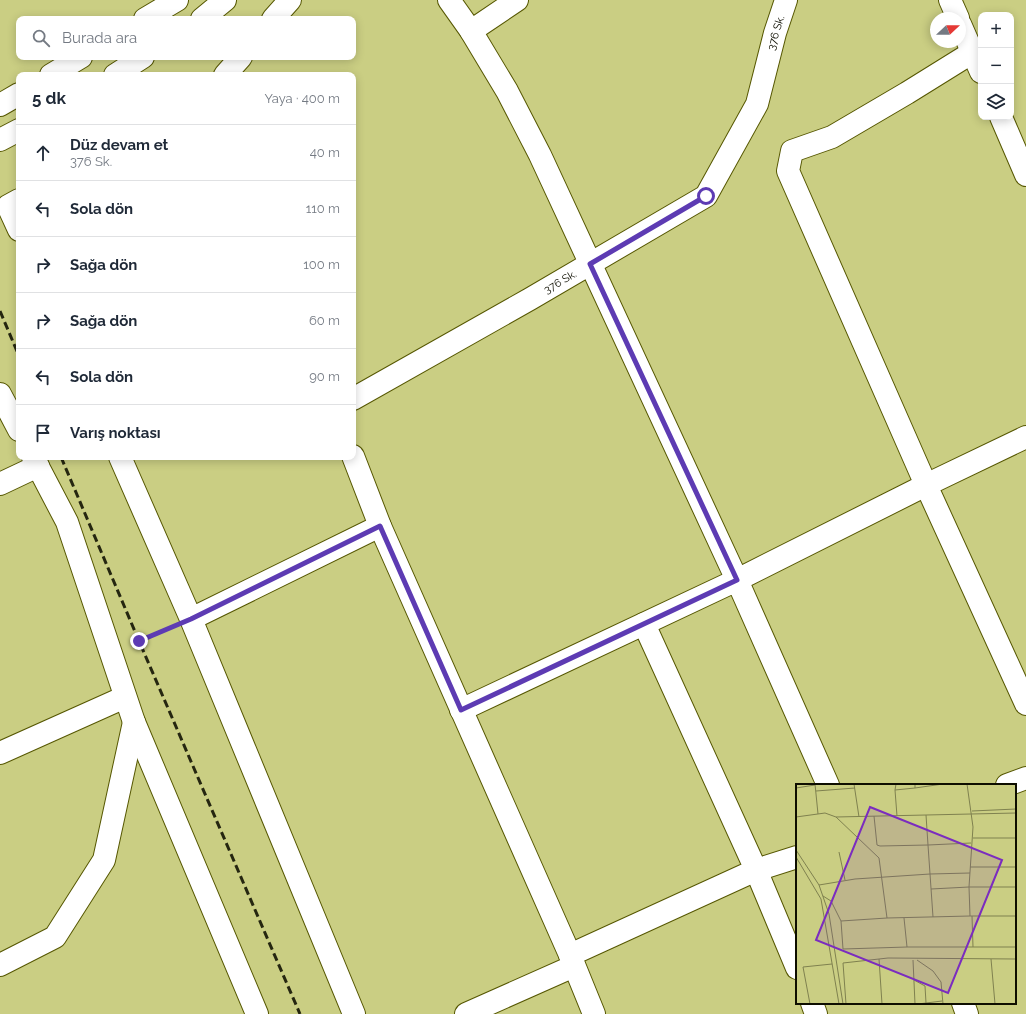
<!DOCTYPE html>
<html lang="tr">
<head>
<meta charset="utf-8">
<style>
	:root { --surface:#fff; --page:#f6f6f7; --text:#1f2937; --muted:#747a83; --line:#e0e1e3 }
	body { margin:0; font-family:Raleway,sans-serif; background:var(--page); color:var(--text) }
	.controls { position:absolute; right:12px; top:12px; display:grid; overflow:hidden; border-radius:8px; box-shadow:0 2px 10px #0003 }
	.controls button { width:36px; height:36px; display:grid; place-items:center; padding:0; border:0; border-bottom:1px solid var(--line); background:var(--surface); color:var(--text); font:20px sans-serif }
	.compass { position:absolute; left:930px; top:12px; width:36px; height:36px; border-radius:50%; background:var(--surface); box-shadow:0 2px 10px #0003; rotate:68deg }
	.stop { position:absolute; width:12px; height:12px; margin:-9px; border:3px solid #5d3bb3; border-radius:50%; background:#fff }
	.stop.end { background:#5d3bb3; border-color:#fff; box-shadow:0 1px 4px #0008 }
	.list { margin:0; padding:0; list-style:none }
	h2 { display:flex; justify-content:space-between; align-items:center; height:52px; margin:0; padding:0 16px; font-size:17px }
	h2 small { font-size:13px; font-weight:400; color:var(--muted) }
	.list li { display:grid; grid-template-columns:26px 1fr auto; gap:12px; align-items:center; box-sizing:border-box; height:56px; padding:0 16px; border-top:1px solid var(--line) }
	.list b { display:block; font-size:15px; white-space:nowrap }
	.list p { margin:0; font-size:13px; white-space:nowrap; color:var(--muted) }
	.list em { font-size:13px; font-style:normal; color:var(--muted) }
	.icon { flex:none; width:22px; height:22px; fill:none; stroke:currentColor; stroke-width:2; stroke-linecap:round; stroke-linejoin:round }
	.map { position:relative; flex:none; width:1026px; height:1014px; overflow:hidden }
	.search { position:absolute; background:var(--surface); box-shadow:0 2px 10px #0003; left:16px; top:16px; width:340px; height:44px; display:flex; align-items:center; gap:10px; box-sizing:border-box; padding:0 14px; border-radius:8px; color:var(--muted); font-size:15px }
	.panel { position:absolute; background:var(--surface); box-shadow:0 2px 10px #0003; left:16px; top:72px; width:340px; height:388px; border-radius:8px }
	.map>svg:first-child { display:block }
</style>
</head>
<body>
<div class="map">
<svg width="1026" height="1014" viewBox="0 0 1026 1014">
	<rect width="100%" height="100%" fill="#cace83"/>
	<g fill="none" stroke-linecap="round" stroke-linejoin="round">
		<defs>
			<g id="minor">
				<path d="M449 0 471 31 507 91 540 155 737 580 926 485 788 171 792 151 832 137 907 93 973 52"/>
				<path d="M950 0 958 18"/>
				<path d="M273 19 290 0"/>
				<path d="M960 24 981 72"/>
				<path d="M471 31 517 0"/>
				<path d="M225 75 241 57"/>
				<path d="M1001 117 1026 175"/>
				<path d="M19 200 8 206 19 230"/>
				<path d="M0 394 19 430"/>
				<path id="s1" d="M353 399 530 299 706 196 757 104 775 33 786 0"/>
				<path d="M1026 437 926 485 1026 704"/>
				<path d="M353 456 380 526 570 955"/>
				<path d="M33 457 67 522 134 722 257 1014"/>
				<path d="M120 457 191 619 380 526"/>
				<path d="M0 484 38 466"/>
				<path d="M191 619 354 1014"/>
				<path d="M461 710 737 580 828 785"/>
				<path d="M0 753 125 697"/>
				<path d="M1007 785 1026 778"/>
				<path d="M797 857 756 870 797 968"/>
				<path d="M0 965 55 937 104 860 134 722"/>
				<path d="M812 1003 816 1014"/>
				<path d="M963 1003 967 1014"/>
				<path d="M466 1014 574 966"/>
				<path d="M594 1014 570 955 756 870 644 624"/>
			</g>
			<path id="major" d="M145 19 177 0
				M202 19 225 0
				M51 75 81 57
				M115 75 143 57
				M0 105 19 94
				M0 140 19 130"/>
		</defs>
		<use href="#minor" stroke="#565702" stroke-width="24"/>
		<use href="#major" stroke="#565702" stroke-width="24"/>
		<path stroke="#6f7143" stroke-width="2.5" stroke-dasharray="2 2" stroke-linecap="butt" d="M131 644 172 627"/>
		<use href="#minor" stroke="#fff" stroke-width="22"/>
		<use href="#major" stroke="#fff" stroke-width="22"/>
		<path stroke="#252610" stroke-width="3" stroke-dasharray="8 4" stroke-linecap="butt" d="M0 311 19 356
			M61 457 139 641 300 1014"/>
	</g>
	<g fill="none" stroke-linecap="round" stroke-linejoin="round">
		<path stroke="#5d3bb3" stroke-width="5" d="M139 641 191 619 380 526 461 710 737 580 590 264 706 196"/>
	</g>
	<g text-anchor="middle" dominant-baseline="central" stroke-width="3" stroke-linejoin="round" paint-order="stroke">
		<g font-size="11" fill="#0e0e00" stroke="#d7db90">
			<text stroke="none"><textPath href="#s1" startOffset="586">376 Sk.</textPath></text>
			<text stroke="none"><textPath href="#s1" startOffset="238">376 Sk.</textPath></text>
		</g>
	</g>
	<g transform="translate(796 784)">
		<rect width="220" height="220" fill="#cace83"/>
		<path fill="none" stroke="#7f814f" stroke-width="1" d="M19 0 22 30M58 0 63 33M100 0 99 6 119 4M119 0V4L147 0M171 0 177 43 173 103H220M0 4 19 1M99 6 101 32M20 7 59 4M176 27 220 25M130 31 132 61 175 59M0 33 29 29 40 33 220 29M177 54H220M0 66 23 101 33 130 47 220M43 68 49 96M0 73 25 115 43 220M174 83H220M23 101 59 95 134 90 132 61 84 62 81 61 78 32M135 105 173 103 174 132H220M27 112 35 117 45 137 91 134 83 74 40 33M176 132 177 163H220M137 133 134 90 174 89M91 134 174 132M45 137 47 165 111 163 108 134M111 163H177M83 175 86 220M195 175 199 220M117 176 119 220M121 176 137 187 145 198 147 220M118 196 129 202 130 219M14 220 7 183 36 180M50 220 47 179 92 174 220 175M122 220 146 217"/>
		<path fill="#7b2cbf" fill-opacity="0.15" stroke="#7b2cbf" stroke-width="2" d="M74 23 206 76 152 209 20 156Z"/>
		<rect width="220" height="220" fill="none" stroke="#0e0e00" stroke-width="2"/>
	</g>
</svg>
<div class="controls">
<button>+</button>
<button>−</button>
<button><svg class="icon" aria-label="layers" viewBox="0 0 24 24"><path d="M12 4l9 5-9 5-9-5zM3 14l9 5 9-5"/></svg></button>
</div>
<svg class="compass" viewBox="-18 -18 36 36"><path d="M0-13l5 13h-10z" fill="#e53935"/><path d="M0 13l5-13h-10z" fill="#747a83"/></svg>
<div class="stop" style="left:706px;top:196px"></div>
<div class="stop end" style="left:139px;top:641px"></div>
<div class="search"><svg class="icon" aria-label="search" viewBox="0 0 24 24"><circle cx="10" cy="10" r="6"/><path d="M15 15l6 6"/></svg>Burada ara</div>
<section class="panel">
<h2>5 dk<small>Yaya · 400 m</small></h2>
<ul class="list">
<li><svg class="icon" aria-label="ahead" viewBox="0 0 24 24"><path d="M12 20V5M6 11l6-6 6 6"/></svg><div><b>Düz devam et</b><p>376 Sk.</p></div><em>40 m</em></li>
<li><svg class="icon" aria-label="left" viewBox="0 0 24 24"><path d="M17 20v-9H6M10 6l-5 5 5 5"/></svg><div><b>Sola dön</b></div><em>110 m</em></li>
<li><svg class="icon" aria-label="right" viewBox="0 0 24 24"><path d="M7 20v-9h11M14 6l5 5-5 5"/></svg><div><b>Sağa dön</b></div><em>100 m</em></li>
<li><svg class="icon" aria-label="right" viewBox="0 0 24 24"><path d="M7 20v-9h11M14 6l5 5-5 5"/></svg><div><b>Sağa dön</b></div><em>60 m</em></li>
<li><svg class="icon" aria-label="left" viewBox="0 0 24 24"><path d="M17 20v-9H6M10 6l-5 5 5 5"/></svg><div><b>Sola dön</b></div><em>90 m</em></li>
<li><svg class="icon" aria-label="arrive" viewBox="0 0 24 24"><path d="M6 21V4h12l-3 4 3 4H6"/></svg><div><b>Varış noktası</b></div></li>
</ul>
</section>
</div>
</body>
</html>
